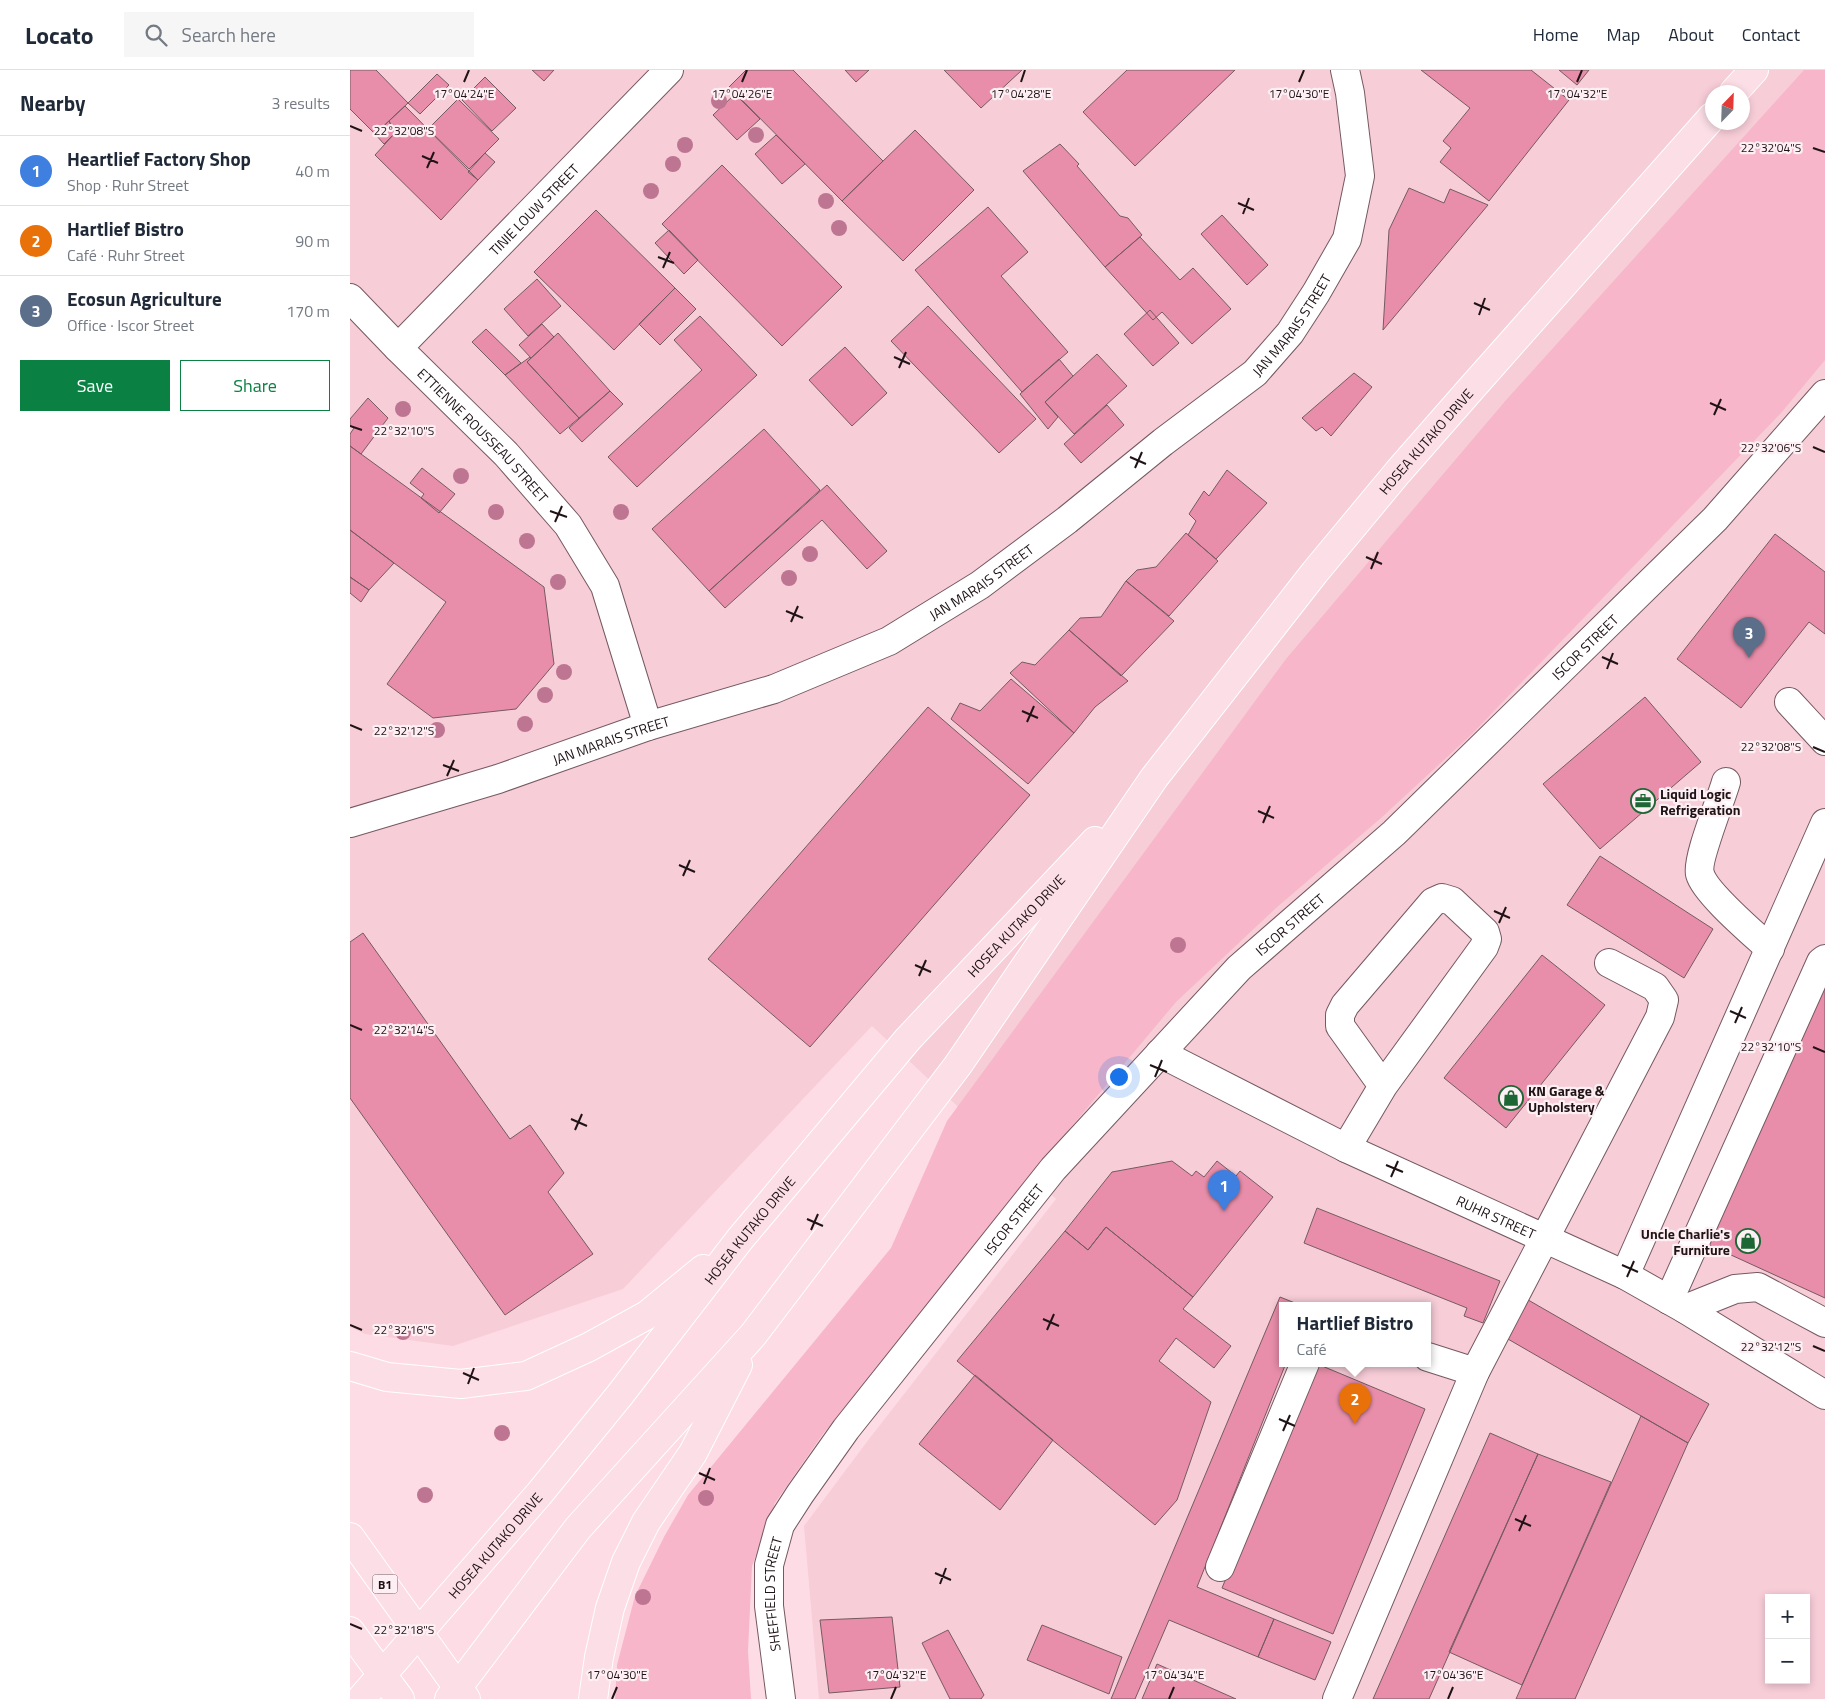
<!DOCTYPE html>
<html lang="en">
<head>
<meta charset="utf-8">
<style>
	:root { --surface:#fff; --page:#f6f6f7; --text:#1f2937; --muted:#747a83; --line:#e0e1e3; --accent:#0b8043 }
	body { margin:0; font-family:"Titillium Web",sans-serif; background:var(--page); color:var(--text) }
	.controls { position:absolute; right:15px; bottom:15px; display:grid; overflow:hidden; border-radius:0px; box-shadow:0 2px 8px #0003 }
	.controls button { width:45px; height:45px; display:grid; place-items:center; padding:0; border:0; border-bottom:1px solid var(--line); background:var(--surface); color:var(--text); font:25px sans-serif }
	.compass { position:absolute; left:1355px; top:15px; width:45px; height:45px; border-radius:50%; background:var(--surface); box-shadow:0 2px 8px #0003; rotate:23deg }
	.you { position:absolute; left:768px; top:1006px; width:18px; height:18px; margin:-12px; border:4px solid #fff; border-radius:50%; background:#1a73e8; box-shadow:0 0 0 8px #1a73e833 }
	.badge { display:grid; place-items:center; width:32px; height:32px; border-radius:50%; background:var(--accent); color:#fff; font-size:16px; font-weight:700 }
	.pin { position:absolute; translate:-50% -41px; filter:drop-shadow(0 1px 2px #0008) }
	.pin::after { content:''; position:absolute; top:26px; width:18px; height:15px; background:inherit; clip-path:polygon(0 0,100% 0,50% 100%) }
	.popup { position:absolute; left:929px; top:1232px; width:152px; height:65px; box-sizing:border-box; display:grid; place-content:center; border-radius:0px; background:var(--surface); filter:drop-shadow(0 1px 4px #0005); font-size:16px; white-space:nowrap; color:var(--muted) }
	.popup b { font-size:19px; color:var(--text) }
	.popup::after { content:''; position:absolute; left:50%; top:100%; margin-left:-10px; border:10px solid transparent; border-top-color:var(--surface) }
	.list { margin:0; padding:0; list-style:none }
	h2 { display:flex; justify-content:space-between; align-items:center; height:65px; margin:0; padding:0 20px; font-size:21px }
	h2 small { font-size:16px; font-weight:400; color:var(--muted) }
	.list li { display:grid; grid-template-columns:32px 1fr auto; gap:15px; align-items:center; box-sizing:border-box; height:70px; padding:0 20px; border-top:1px solid var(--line) }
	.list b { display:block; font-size:19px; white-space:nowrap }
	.list p { margin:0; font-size:16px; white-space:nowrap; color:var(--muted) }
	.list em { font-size:16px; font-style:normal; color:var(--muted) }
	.actions { display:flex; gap:10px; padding:15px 20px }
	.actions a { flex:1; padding:11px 0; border:1px solid var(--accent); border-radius:0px; text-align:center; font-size:18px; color:var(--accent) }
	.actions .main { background:var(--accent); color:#fff }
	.icon { flex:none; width:28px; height:28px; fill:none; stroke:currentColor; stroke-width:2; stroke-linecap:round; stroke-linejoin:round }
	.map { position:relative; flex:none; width:1475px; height:1629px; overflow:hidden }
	header { display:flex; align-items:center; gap:30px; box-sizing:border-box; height:70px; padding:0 25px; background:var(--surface); border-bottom:1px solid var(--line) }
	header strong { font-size:24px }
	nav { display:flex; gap:28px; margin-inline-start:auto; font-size:18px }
	.search { width:350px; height:45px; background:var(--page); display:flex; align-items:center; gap:12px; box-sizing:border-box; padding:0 18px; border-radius:0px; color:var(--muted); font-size:19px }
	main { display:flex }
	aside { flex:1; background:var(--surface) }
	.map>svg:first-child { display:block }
</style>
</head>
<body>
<header>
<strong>Locato</strong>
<div class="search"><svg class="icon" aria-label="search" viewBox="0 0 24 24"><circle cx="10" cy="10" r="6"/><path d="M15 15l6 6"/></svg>Search here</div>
<nav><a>Home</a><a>Map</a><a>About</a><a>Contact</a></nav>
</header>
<main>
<aside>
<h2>Nearby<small>3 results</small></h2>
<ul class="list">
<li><span class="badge" style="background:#3f7fe0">1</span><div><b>Heartlief Factory Shop</b><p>Shop · Ruhr Street</p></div><em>40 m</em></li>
<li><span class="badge" style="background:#e8710a">2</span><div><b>Hartlief Bistro</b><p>Café · Ruhr Street</p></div><em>90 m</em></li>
<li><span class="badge" style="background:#5c6f8a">3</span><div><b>Ecosun Agriculture</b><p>Office · Iscor Street</p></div><em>170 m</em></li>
</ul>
<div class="actions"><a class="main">Save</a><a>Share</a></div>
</aside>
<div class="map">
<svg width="1475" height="1629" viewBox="0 0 1475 1629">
	<rect width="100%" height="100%" fill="#fedce5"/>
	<path fill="#f7cdd8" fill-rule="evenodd" d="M0 0H1475V1629H469L454 1456 516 1373 706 1129 522 956 273 1219 103 1276 15 1264 0 1257ZM1362 22H1392V52H1362ZM932 1235H1078V1293H932ZM1419 1528H1456V1610H1419Z"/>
	<path fill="#f7b6c9" d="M1454 0H1475V290L1431 343 1121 665 1031 748 926 838 826 932 716 1063 610 1198 473 1364 425 1433 402 1496 398 1581 401 1629H265L267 1595 285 1526 314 1467 338 1425 541 1178 597 1051 936 589 1157 329Z"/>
	<path fill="#e98eaa" stroke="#765a62" d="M0 0H26L58 33 25 64 0 39Z
		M182 0H204L194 11Z
		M396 0H443L533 91 492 131 379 17Z
		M495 0H519L506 12Z
		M594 0H672L631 38Z
		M777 0H885L785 96 733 42Z
		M1071 0H1181L1219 30 1139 131 1090 92 1101 78 1093 71 1120 38Z
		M1209 0H1239L1227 15Z
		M87 4 99 15 70 44 58 33Z
		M135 7 166 38 142 61 112 30Z
		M385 24 410 49 387 70 363 45Z
		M108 29 149 69 119 99 78 59Z
		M55 36 128 110 91 150 25 85 45 63 39 51Z
		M39 51 45 63 34 74 25 64Z
		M565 60 624 120 553 191 492 131Z
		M426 65 455 94 432 114 405 84Z
		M710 74 729 94 727 96 770 146 778 148 792 165 755 197 673 101Z
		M135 83 145 92 128 110 118 102Z
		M372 95 492 217 432 276 312 154Z
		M1059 118 1094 133 1100 119 1138 135 1033 260 1039 160Z
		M638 137 678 182 651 206 718 282 672 322 565 200Z
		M246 140 325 218 264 280 184 202Z
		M872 145 918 195 897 215 851 164Z
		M319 160 348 190 334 204 305 173Z
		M790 167 830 210 843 198 881 239 842 274 812 242 803 250 755 197Z
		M187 209 211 236 178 266 154 239Z
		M325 218 346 239 310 275 289 254Z
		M578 236 686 349 649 383 541 271Z
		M800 240 829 273 803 296 774 264Z
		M350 246 407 305 287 417 258 387 352 300 324 270Z
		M192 254 204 267 181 288 169 275Z
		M136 259 171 293 155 305 122 272Z
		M208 263 260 321 229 348 177 292Z
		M495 277 537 323 502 356 459 310Z
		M747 284 777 316 724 364 695 332Z
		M180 287 181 288 177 292 229 348 210 364 155 305Z
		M709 289 723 306 695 332 708 347 698 359 670 324Z
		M1004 303 1022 317 981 366 972 357 966 361 952 348Z
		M260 321 273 334 232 372 219 358Z
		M18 328 38 348 11 384 0 376V364L4 358 0 355V349Z
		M757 335 774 355 731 393 714 374Z
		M414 359 470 420 359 521 302 459Z
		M0 376 194 517 204 594 166 639 83 648 37 614 96 532 0 460Z
		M72 398 105 424 89 443 71 428 74 424 60 413Z
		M877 400 917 433 866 489 838 465 846 451 839 444 854 421 859 426Z
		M477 415 537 481 517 499 472 450 375 538 359 521Z
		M0 460 44 493 19 520 0 507Z
		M836 463 868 491 819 546 776 511 787 500 806 497Z
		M1425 464 1475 502V564L1459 552 1391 638 1327 589Z
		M0 507 19 520 11 532 0 523Z
		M776 511 824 551 771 606 719 560 730 548 751 547Z
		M719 560 778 611 745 637 724 663 660 603 672 592 685 595Z
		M661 609 724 663 678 714 601 649 610 633 630 641Z
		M1295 627 1351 692 1250 779 1193 714Z
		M578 637 680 725 460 977 358 889Z
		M1250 786 1363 859 1334 908 1217 835Z
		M13 863 160 1069 180 1055 214 1103 198 1122 243 1184 155 1245 0 1028V872Z
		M1192 885 1255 935 1156 1058 1094 1008Z
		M1475 912V1228L1357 1174Z
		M822 1091 842 1106 846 1101 854 1107 867 1091 886 1106 890 1101 923 1127 843 1227 756 1157 738 1180 715 1161 762 1102Z
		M967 1138 1150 1211 1133 1253 1114 1246 1117 1238 954 1173Z
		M756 1157 843 1227 833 1239 881 1276 864 1298 826 1268 809 1291 861 1332 827 1430 805 1455 607 1291 715 1161 738 1180Z
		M930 1227 950 1235H932V1293H936L847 1517 924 1549 908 1587 819 1550 785 1629H761Z
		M1173 1227 1359 1334 1338 1373 1151 1265Z
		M965 1293 1075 1339 983 1564 872 1518Z
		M625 1305 703 1370 650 1440 569 1374Z
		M1291 1346 1338 1373 1225 1629H1166Z
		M1140 1363 1188 1384 1079 1629H1023Z
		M1188 1384 1261 1412 1172 1615 1099 1582Z
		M542 1547 550 1617 479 1623 470 1550Z
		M924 1549 981 1572 965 1610 908 1587Z
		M692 1555 772 1587 759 1624 677 1590Z
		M598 1560 634 1625 631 1629H600L572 1573Z
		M807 1594 886 1629H792Z"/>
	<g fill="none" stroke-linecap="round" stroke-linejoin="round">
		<defs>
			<g id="minor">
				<path id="s1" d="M0 228 48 278 156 384 218 455 255 516 298 656"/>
				<path id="s2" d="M48 278 319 0"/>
				<path d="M1439 632 1475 671"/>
				<path d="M1376 712C1371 730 1346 790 1350 804 1355 823 1404 864 1420 879"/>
				<path id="s3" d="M0 753 148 709 298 656 424 619 539 571 630 515 717 450 813 372 905 303 940 263 966 223 997 169 1010 106 1000 23 995 0"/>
				<path id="s4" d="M810 983 996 1078 1275 1205 1335 1239 1475 1325"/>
				<path d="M996 1078 1033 1016 1134 877 1137 869 1135 862 1102 831 1092 828 1083 832 995 935 990 945V956L1033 1016"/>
				<path d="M1275 1205 1475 753"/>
				<path d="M1319 1230 1471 892 1475 889"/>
				<path d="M1335 1239 1385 1219 1408 1217 1475 1253"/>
				<path d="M1078 1287 1125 1302"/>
				<path d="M870 1497 955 1293"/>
				<path id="s5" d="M431 1629 419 1536V1495L430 1455 450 1424 496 1359 703 1099 889 898 1044 763 1365 449 1475 324"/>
				<path d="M987 1629 1125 1302 1310 947 1314 930 1305 917 1259 893"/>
			</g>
			<g id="major">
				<path d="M1384 22 1404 0"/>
				<path d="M0 1296 37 1307 111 1314 176 1306 239 1277 297 1245 353 1199"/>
				<path d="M0 1467 116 1629"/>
				<path d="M0 1561 50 1629"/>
				<path id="s6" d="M11 1629 189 1424 269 1326 390 1169 558 969 745 771"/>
				<path id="s7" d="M99 1629 228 1458 403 1265 608 995 804 708 965 502 1048 402 1119 321 1362 47"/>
				<path d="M243 1629 249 1587 260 1538 276 1492 296 1452 343 1383 388 1295"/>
			</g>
		</defs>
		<use href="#minor" stroke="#755961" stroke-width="30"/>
		<use href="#major" stroke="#fff" stroke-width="30"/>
		<use href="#minor" stroke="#fff" stroke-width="28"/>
		<use href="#major" stroke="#fbdee6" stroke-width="28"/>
	</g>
	<g fill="#be7591">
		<circle cx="369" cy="31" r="8"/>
		<circle cx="406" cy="65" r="8"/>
		<circle cx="335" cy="75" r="8"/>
		<circle cx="323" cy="94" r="8"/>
		<circle cx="301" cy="121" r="8"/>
		<circle cx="476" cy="131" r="8"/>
		<circle cx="489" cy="158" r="8"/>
		<circle cx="53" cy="339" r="8"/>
		<circle cx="111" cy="406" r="8"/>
		<circle cx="146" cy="442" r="8"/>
		<circle cx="271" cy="442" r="8"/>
		<circle cx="177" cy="471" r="8"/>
		<circle cx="460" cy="484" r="8"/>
		<circle cx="439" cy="508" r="8"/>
		<circle cx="208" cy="512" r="8"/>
		<circle cx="214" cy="602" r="8"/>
		<circle cx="195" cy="625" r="8"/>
		<circle cx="175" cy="654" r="8"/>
		<circle cx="87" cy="660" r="8"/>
		<circle cx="828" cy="875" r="8"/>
		<circle cx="53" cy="1262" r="8"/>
		<circle cx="152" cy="1363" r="8"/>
		<circle cx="75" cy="1425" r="8"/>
		<circle cx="356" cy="1428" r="8"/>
		<circle cx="293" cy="1527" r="8"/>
	</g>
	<path fill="none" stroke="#1f1316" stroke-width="2" d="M114 12 119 0M392 12 397 0M671 12 675 0M949 12 954 0M1227 12 1232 0M0 56 12 61M1463 78 1475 82M72 86 88 93M77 98 84 82M888 133 904 140M893 144 899 128M308 187 324 193M313 198 320 182M1124 233 1140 240M1129 245 1135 228M544 287 560 294M549 298 556 282M1360 333 1376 340M1364 345 1371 329M0 356 12 360M1463 377 1475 382M780 387 796 394M785 398 792 382M200 441 217 447M205 452 212 436M1016 487 1032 494M1021 499 1028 482M436 541 453 548M441 552 448 536M1252 587 1268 594M1257 599 1263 583M672 641 688 648M677 652 684 636M0 655 12 660M1463 677 1475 682M93 695 109 701M97 706 104 690M908 741 924 748M913 753 920 736M329 795 345 802M333 806 340 790M1144 841 1160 848M1149 853 1156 837M565 895 581 902M569 906 576 890M1380 941 1396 948M1385 953 1392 937M0 955 12 960M1463 977 1475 982M800 995 817 1002M805 1007 812 990M221 1049 237 1056M225 1060 232 1044M1036 1095 1053 1102M1041 1107 1048 1091M457 1149 473 1156M461 1160 468 1144M1272 1195 1288 1202M1277 1207 1284 1191M693 1249 709 1256M0 1255 12 1260M697 1260 704 1244M1463 1276 1475 1281M113 1303 129 1310M118 1314 124 1298M929 1349 945 1356M933 1361 940 1345M349 1403 365 1410M354 1414 360 1398M1165 1449 1181 1456M1169 1461 1176 1445M585 1503 601 1510M590 1514 596 1498M0 1554 12 1559M262 1629 267 1617M541 1629 546 1617M819 1629 824 1617M1098 1629 1103 1617"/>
	<defs>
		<symbol id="office-ring" viewBox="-11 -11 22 22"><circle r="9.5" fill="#fdeff3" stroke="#1d6735" stroke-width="1.5"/><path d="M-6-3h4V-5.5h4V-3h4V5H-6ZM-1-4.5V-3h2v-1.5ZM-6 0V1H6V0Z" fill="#1d6735"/></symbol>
		<symbol id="shop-ring" viewBox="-11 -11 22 22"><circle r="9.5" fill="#fdeff3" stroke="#1d6735" stroke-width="1.5"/><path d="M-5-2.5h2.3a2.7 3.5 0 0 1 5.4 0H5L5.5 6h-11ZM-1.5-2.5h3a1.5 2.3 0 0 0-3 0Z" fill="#1d6735"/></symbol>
	</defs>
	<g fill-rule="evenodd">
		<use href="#office-ring" x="1279" y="717" width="28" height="28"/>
		<use href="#shop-ring" x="1147" y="1014" width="28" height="28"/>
		<use href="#shop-ring" x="1384" y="1157" width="28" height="28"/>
	</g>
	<g text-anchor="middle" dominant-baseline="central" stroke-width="4.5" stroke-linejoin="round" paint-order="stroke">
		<rect fill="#fdeff3" stroke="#625558" stroke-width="1" x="22.5" y="1504.5" width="25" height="19" rx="4"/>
		<g font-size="12" font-weight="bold" fill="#1f1316">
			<text x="35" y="1514">B1</text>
		</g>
		<g font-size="14" fill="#1f1316" stroke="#fdeff3">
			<text stroke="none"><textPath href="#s2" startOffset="194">TINIE LOUW STREET</textPath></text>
			<text stroke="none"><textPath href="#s3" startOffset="1084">JAN MARAIS STREET</textPath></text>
			<text stroke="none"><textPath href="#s1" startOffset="191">ETTIENNE ROUSSEAU STREET</textPath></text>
			<text stroke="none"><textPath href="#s7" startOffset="1594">HOSEA KUTAKO DRIVE</textPath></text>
			<text stroke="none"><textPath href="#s3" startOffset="679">JAN MARAIS STREET</textPath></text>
			<text stroke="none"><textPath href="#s5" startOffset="1371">ISCOR STREET</textPath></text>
			<text stroke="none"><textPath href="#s3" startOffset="274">JAN MARAIS STREET</textPath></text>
			<text stroke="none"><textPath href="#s5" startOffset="966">ISCOR STREET</textPath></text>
			<text stroke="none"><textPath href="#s6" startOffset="1014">HOSEA KUTAKO DRIVE</textPath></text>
			<text stroke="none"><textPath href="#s4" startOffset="374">RUHR STREET</textPath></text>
			<text stroke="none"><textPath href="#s5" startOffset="561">ISCOR STREET</textPath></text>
			<text stroke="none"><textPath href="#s6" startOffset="609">HOSEA KUTAKO DRIVE</textPath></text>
			<text stroke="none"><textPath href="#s6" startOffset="204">HOSEA KUTAKO DRIVE</textPath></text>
			<text stroke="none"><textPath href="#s5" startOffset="106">SHEFFIELD STREET</textPath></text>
		</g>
		<g font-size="14" font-weight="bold" fill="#1f1316" stroke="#fdeff3" text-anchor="start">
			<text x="1310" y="723">Liquid Logic<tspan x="1310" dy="16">Refrigeration</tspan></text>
			<text x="1178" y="1020">KN Garage &amp;<tspan x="1178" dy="16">Upholstery</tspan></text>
			<text x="1380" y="1163" text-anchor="end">Uncle Charlie's<tspan x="1380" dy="16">Furniture</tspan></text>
		</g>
	</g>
	<g font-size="12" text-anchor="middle" fill="#1f1316" stroke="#fdeff3" stroke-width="4.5" stroke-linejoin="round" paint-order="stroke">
		<text x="114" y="28">17°04'24"E</text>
		<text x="392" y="28">17°04'26"E</text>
		<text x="671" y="28">17°04'28"E</text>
		<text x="949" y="28">17°04'30"E</text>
		<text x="1227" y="28">17°04'32"E</text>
		<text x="54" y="65">22°32'08"S</text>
		<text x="1421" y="82">22°32'04"S</text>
		<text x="54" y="365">22°32'10"S</text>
		<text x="1421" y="382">22°32'06"S</text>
		<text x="54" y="665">22°32'12"S</text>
		<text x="1421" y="681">22°32'08"S</text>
		<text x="54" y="964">22°32'14"S</text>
		<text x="1421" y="981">22°32'10"S</text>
		<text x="54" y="1264">22°32'16"S</text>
		<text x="1421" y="1281">22°32'12"S</text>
		<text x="54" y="1564">22°32'18"S</text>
		<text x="267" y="1609">17°04'30"E</text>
		<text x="546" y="1609">17°04'32"E</text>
		<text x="824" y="1609">17°04'34"E</text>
		<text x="1103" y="1609">17°04'36"E</text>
	</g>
</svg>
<div class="controls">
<button>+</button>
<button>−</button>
</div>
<svg class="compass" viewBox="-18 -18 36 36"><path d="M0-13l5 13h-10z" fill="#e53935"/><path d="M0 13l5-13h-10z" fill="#747a83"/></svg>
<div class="you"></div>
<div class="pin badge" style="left:874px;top:1141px;background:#3f7fe0">1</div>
<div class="pin badge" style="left:1005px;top:1354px;background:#e8710a">2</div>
<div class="popup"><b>Hartlief Bistro</b>Café</div>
<div class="pin badge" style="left:1399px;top:588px;background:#5c6f8a">3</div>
</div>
</main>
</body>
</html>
